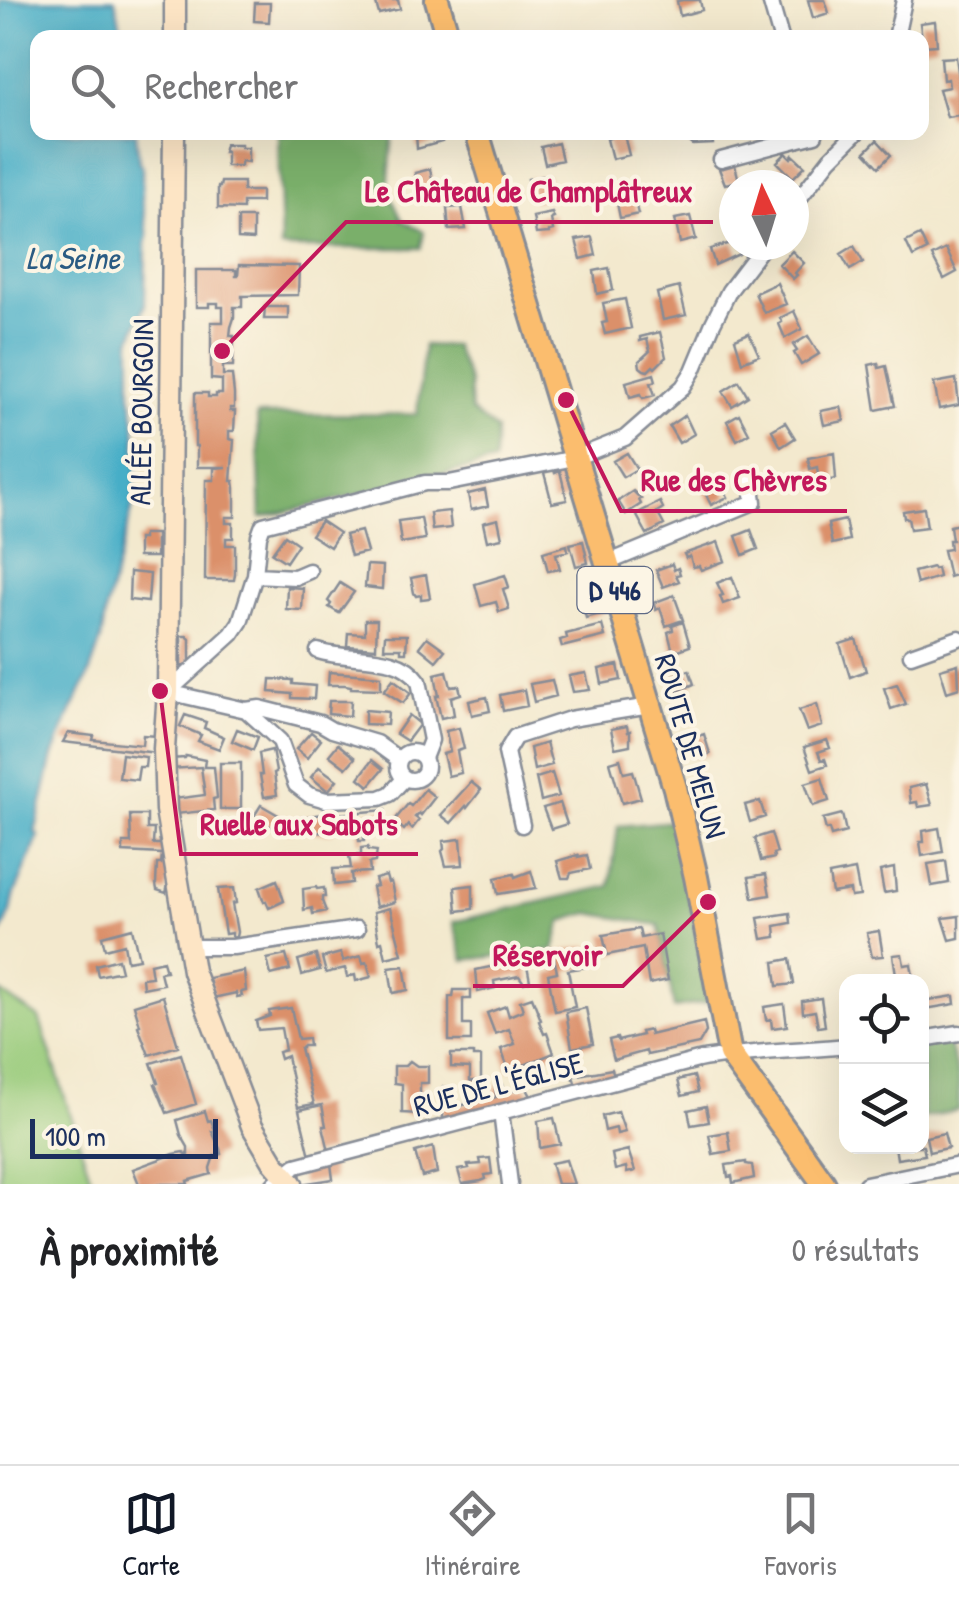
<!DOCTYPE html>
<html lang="fr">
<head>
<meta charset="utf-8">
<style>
	:root { --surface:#fff; --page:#f6f6f6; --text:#202124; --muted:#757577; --line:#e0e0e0; --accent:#111827 }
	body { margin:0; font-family:"Patrick Hand",sans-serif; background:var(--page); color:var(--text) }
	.controls { position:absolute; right:30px; bottom:30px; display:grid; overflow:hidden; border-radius:20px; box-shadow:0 10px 40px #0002 }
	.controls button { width:90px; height:90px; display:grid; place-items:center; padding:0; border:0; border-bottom:2px solid var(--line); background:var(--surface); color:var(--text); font:50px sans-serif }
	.compass { position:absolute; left:719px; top:170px; width:90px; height:90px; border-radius:50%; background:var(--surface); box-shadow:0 10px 40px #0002; rotate:356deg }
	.scale { position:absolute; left:30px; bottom:25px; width:188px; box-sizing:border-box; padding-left:10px; border:5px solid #1b2f5e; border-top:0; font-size:28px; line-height:35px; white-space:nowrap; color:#1b2f5e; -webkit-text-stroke:8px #fcf5e5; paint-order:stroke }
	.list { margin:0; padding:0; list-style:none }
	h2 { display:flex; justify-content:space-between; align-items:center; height:130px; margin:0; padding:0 40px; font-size:42px }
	h2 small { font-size:32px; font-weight:400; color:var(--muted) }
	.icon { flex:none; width:55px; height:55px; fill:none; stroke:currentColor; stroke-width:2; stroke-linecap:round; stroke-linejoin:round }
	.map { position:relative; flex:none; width:959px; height:1184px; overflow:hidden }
	.search { position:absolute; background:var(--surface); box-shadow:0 10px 40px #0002; left:30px; right:30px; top:30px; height:110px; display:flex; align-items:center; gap:25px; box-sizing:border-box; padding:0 35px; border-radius:20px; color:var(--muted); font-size:38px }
	.sheet { height:280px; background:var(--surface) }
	nav { display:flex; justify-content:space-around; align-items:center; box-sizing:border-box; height:140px; border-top:2px solid var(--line); background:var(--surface); font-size:28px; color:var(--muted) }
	nav a { display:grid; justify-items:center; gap:5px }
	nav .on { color:var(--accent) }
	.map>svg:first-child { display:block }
</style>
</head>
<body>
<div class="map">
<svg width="959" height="1184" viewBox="0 0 959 1184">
	<rect width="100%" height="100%" fill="#fcf5e5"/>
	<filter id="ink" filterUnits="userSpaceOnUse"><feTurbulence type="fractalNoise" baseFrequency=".01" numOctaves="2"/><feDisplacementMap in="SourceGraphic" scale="20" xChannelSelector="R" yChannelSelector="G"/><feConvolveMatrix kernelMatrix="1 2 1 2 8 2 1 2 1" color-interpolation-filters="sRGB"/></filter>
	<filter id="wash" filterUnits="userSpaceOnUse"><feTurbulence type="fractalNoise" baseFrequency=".0048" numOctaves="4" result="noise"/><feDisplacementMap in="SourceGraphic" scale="40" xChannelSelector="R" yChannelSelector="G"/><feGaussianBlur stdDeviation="2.25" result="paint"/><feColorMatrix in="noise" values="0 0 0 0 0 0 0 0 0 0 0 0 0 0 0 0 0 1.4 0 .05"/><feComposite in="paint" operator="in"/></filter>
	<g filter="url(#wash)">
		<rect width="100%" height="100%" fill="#f3e9ce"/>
		<path fill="#99cb7b" stroke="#5a7d6c" stroke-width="2.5" d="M0 992 39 1018 93 1184H0Z"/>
		<path fill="#7aaf6b" stroke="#4a6f64" stroke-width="2.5" d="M278 133H393L388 190 402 220 424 232 421 248H281Z
			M424 345 454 346 469 382 471 411 496 430 494 462 261 518 257 415 417 414Z
			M675 821 709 1002 674 1008 659 925 589 913 562 921 554 950 464 960 453 922 610 886 618 826Z
			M947 1038 959 1078V1110L923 1118 922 1041Z"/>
		<path fill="#47aec7" stroke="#316e92" stroke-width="2.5" d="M0 0H115L123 37 38 38V132L136 133 139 162 142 166V199L148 236 146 243 145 305 131 340V394L135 420 137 471 132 510 106 609 101 640 87 680 70 714 53 756 35 833 39 836 14 896 11 912 0 936Z"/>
		<g id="blocks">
			<path fill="#db906a" d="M375 0H398L400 9 379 14Z
				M683 0H700L702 10 680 16 677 1Z
				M808 0H825L829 13 813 18Z
				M255 3H270L269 22 254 21Z
				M935 21 937 45 923 46 920 23Z
				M956 57 959 78V115L947 117 939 89 949 87 948 79 943 80 941 58Z
				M416 132H439L442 142 417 149Z
				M688 132H712L713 144 693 145 688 141Z
				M618 134 619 136 624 135 629 155 612 159 607 139Z
				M877 140 891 155 879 167 865 152Z
				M558 143 562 160 545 164 541 147Z
				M225 144H241V147H248V162L241 161V166H226V152H223Z
				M786 153 791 158 793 155 805 166 793 178 777 162Z
				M734 161 739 181 725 184 718 166Z
				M430 169 434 189 419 192 415 173Z
				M547 175 551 197 533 201 528 179Z
				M221 182H243V191H261V202H243V209L218 208V187H220Z
				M632 190 638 214 620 218 616 198 622 197 621 193Z
				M462 207 466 229 449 230 447 208Z
				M552 213 554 218 551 219 553 230 549 231V233L536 234 533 217Z
				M690 216 696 239 680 243 675 219Z
				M238 218H253V240L238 239Z
				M920 235 927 250 913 257 906 242Z
				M592 237 596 255 581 259 576 240Z
				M734 242 739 254 715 265 710 249Z
				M854 246 863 262 850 270 841 254Z
				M946 249 957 272 944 279 932 256Z
				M792 251 804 263 795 273 797 275 793 279 779 264Z
				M239 265 299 266 298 295 242 296V307H234V318L231 327 230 336H234L233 366H223V375H232L234 394V408H230V411H235L234 431H229V439L234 440 231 481H234L235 488V517H226V523H233V538H226V545H235V574L234 580H205L206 480H214V468L226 467H197V446H195V393H208V397H216V394H222V380L211 379V322H223V307H218V303H209V307H196V270H236V276H238Z
				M609 268 613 290 597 294 594 271Z
				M777 283 786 304 764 313 755 293Z
				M679 287 686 315 663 320 657 293Z
				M625 299 631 328 605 334 602 323 607 322 603 303Z
				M265 307H288V319H264Z
				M794 311 802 329 785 338 779 324 782 322 780 318Z
				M660 332 666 357 655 368 653 366 648 371 644 370 640 367 639 361 650 351 647 339 640 341V337Z
				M749 333 759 355 742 362 735 339Z
				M808 336 819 354 801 365 794 353 797 351 793 345Z
				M878 363 879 368 886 366 895 406 876 410 869 365Z
				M654 374 656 381 651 383 655 395 643 398 641 394 630 397 626 382Z
				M956 379 959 405 939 409 934 383Z
				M739 381 748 396 732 406 723 391Z
				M841 407 844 421 824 425 821 411Z
				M739 414 749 433 737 440 727 421Z
				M685 415 694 434 679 443 669 426Z
				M785 422 795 438 781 447 772 430Z
				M627 453 637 469 623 477 613 461Z
				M834 453 836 479 819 482 817 467 810 469 808 458Z
				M553 467 555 473 560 471 567 500 552 503 543 469Z
				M718 478 728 497 711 505 702 486Z
				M485 490 488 506 471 510 468 494Z
				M633 491 641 499 639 500 641 504 626 514 618 501Z
				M660 502 663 508 657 512 664 525 647 534 636 514Z
				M924 508 927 527 910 529 908 518H904L903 511Z
				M449 511 451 528 432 530 430 513Z
				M421 518 425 539 401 543 398 521Z
				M498 519 502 538 487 541 483 523Z
				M845 520 849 540 832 544 828 524Z
				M321 521 339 533 330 547 311 535Z
				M959 524V563L957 564 959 574 949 577 943 550 950 549 949 540H952L950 526Z
				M751 530 758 549 743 555 736 536Z
				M361 531 367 552 351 556 345 535Z
				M143 534H156V557H138V539H143Z
				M285 535 298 544 286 562 272 553Z
				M583 541 588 563 576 566 570 544Z
				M718 542 725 561 701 570 699 566 693 567 690 556 686 558 684 554Z
				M567 545 568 551 556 554 560 569 548 571 543 552Z
				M672 564 674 570 678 568 680 574 676 575 679 581 663 587 656 570Z
				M367 565 383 566 382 589 365 587Z
				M933 567 934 569 937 568 939 577 917 584 914 572Z
				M130 572 150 574 148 602 129 600Z
				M426 575 430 598 421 599V595L416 596 414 593 411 578Z
				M505 575 509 587 503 589 509 609 499 612 496 602 481 606 475 584Z
				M732 577 740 598 723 604 720 596 723 595 717 583Z
				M340 583 354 592 339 613 329 607 331 604 328 601Z
				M287 587 303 588 302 610 286 609Z
				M597 592 603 613 586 618 580 597Z
				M674 595 683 620 666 626 660 608 656 610 653 603Z
				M365 620H377L376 648 347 646 348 633 365 634Z
				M683 622 690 646 673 652 668 632 673 630 672 626Z
				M602 625 605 636 562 647 560 640 567 638 566 634Z
				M385 635H407L406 652H401V648H384Z
				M181 636H187L190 639V667L181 666Z
				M427 637 445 650 436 661 419 647Z
				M856 639 866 671 850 677 840 644Z
				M958 664 959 688 947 692 940 669Z
				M618 665 621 680 602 684 599 669Z
				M689 670 694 684 678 691 672 676Z
				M447 671 451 687 459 686 461 694 451 697 454 715 441 718 436 696H439L435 674Z
				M329 672 381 676V689L351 688V686L345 685H328Z
				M586 673 590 690 573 692 569 676Z
				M271 679 293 680V684L315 686 314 699 292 698V694L270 692Z
				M393 679 411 693 403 703 384 691Z
				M552 680 556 696 534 702 530 684Z
				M897 684 906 704 891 709 884 688Z
				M524 690 527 706 503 711 500 695Z
				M487 697 490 711 472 715 469 701Z
				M329 701H351L350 716 328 714Z
				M817 704 822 726 807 731 799 710Z
				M365 710 388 712 387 725 365 724Z
				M185 715 206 722 204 728 224 737 219 749 198 741 201 735 180 726Z
				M409 715 420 724 407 741 396 734Z
				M627 726 628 732 630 731V745L615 748 611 729Z
				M459 728 464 749 457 751 461 773 448 776 443 754 450 752 446 731Z
				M237 729 258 737 253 750 232 741Z
				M311 732 321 740 307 758 296 749Z
				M68 733 94 736 93 740 142 745 143 735 156 736 157 753 63 742Z
				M704 734 710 754 694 758 689 739Z
				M827 740 830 748 818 752 821 760 825 759 827 765 812 770 804 747Z
				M546 743 552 765 534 770 530 748Z
				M338 744 355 758 346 768 329 755Z
				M272 750 276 772 274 773 277 795 264 797 260 775H262L259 753Z
				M122 754 146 757 145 767H139L137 780 119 778Z
				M186 756 205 760 204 767H214L217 798 213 799 214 810 176 814 174 799 205 795 201 767 170 769V759L185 758Z
				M620 759 624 773 633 771 641 798 622 803 610 762Z
				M372 760 383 769 369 786 359 778Z
				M220 763H241V809H220Z
				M319 767 337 780 328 791 311 777Z
				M552 773 559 796 541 801 536 778Z
				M822 778 829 801 813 806 805 783Z
				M471 782 481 790 467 808 466 806 451 823 441 815Z
				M926 784 932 805 918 807 917 802 911 803 909 788Z
				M425 789 435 797 421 815 419 813 415 817 419 820 412 829 408 825 404 830 394 821 408 804 411 806Z
				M760 801 765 817 750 822 745 805Z
				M560 803 567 824 551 829 543 808Z
				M261 805 280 816 273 828 254 816Z
				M385 810 386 822 363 825 364 841H359L358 825 341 827 340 814Z
				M331 813 333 833 313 832V828L288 832 287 819Z
				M842 814 846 832 831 836 829 829 826 830 823 819Z
				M130 815H147V829H154L153 844H167L172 882 168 885 166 893 157 890 156 884 157 864H161L162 854 123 852V843H131Z
				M939 828 943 852 922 856 920 842H924L923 831Z
				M771 833 777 853 773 854 774 858 761 861 755 838Z
				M461 839 463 865 446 866 442 851 444 849 443 841Z
				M368 847V850L377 851 375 862 369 863 370 872 351 873 352 883 334 885 333 869 351 868 349 856 361 855V848Z
				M578 855V857L587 855 590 869 571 873 569 878H562L557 861Z
				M946 861 949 883 932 886 928 864Z
				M894 868 896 891 884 893 880 871Z
				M855 870 860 896 851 897 850 890 832 893 829 875Z
				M531 871 536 888 498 894 495 878 514 874 515 877Z
				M766 874 770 895 753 898 749 877Z
				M386 876 388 883 391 882 395 902 376 907 372 887 377 886 375 879Z
				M277 880 284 901 269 908 266 901 264 902 259 888Z
				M473 885V909L457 911 455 887Z
				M316 887 317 889 324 888 325 897H322V901L326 911 313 914 312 908 304 910 303 889Z
				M234 888 236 903 232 904 237 932 236 937 232 938V933L225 934 218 889Z
				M390 908 402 954 386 958 382 941 379 942 374 912Z
				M790 913 791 923 775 926 776 937 762 939 758 918Z
				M959 916V938L950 940 943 918Z
				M132 928 139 959 127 961 124 944 105 949 102 936Z
				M639 929 641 938 660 934 668 980 649 984 643 948 607 955 603 935Z
				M879 931 883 956 872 957 867 933Z
				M589 946 593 966 568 970 575 1007 555 1011 548 974 557 972 553 953Z
				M341 953 343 961 361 956 363 963 367 962 371 977 356 981 355 975 347 977 345 968 326 973 322 958Z
				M902 954 904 965 911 964 914 981H897L893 955Z
				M286 955 290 970 271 975 267 959Z
				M316 955 320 970 302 975 298 960Z
				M118 959 121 971 98 976 96 965Z
				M790 959 794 984 777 986 774 962Z
				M163 961 166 971 160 972 163 984 143 988 142 978 152 977 150 964Z
				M518 961 519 966 527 965 530 981 524 983 519 976 494 981 495 988 478 992 476 970Z
				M404 966 408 990 393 993 389 968Z
				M244 971 246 991 241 992 242 996 237 997 236 993 213 998 209 978Z
				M454 990H471V999H463V1025H471V1041H449V997H453Z
				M163 996 178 1046 149 1055 138 1026 140 1025 134 1005Z
				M954 996 955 1004 925 1009 923 1001Z
				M532 997 541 1020 539 1021 544 1034 547 1033 554 1053 509 1071 501 1049 515 1044 509 1029 495 1034 487 1013 506 1006 509 1016 523 1010 520 1001Z
				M821 998 825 1026 818 1027 815 1011 803 1013 802 1001Z
				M784 1004 787 1026 772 1028 771 1019 766 1020 764 1007Z
				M291 1008 298 1039 308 1038 309 1046H302V1048H300L314 1104 298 1107 287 1056 280 1059 278 1052 285 1050 281 1028 258 1030 256 1021 270 1016 269 1011Z
				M586 1008 593 1044 572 1048 566 1012Z
				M704 1022 706 1032 699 1044 647 1055 646 1051 614 1060 609 1040 617 1038 618 1041 642 1035 641 1032 649 1030 650 1035Z
				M181 1054 196 1104 167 1113 155 1084 158 1083 151 1063Z
				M451 1054H473V1057H481V1081H470V1068L451 1067Z
				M410 1061 417 1066H428V1083H420V1114L402 1113V1084L394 1083V1066H405Z
				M612 1069 614 1076 576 1086 573 1076Z
				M694 1076 698 1092 682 1096 678 1080Z
				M502 1085 503 1093 526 1087 532 1098 443 1122V1087H454L451 1108 496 1097 495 1086Z
				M322 1105 326 1126H323L329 1151 310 1156 299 1110Z
				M706 1106 709 1122 691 1125 688 1110Z
				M205 1111 208 1121 211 1120 215 1130 212 1131 220 1149 221 1154 214 1156 210 1168 211 1174 187 1181 188 1184H139L133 1169 174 1154 184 1152 188 1156V1147L181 1135 177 1120Z
				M618 1112 625 1132 617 1134 616 1128 605 1131 602 1116Z
				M554 1118 560 1144 540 1148 538 1121Z
				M728 1132 731 1151 713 1154 709 1135Z
				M944 1133 948 1148 929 1152 926 1137Z
				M895 1146H923L925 1155 897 1159Z
				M433 1147 437 1173 422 1177 415 1152Z
				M628 1150 635 1171 627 1173 626 1167 615 1170 612 1154Z
				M490 1158 492 1174 485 1175 486 1179 481 1181 462 1184 458 1170 469 1168 468 1165 481 1164 480 1159Z
				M566 1160 574 1184H557L551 1163Z
				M746 1162V1164L752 1165 754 1178 733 1183 732 1176 728 1177 726 1165Z
				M331 1164 333 1179 301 1184 300 1170Z"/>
		</g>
	</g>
	<g filter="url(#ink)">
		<use href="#blocks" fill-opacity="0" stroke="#878c96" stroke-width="2.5"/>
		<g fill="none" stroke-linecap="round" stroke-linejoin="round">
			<defs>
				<path id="street" d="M770 0 781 38
					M896 38 904 0
					M721 160 815 135
					M794 205 830 159 857 132
					M607 563 754 502 751 478
					M255 575 295 577 309 571
					M318 651C350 662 398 650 419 681L431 740 424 758
					M911 655 959 638
					M168 692 232 634 240 622 255 575 259 536 263 525 425 483H449L575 458 625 438 683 387 693 371 713 323 729 291 764 245
					M168 692 246 710 280 741 296 785 309 795 326 800 380 798 390 794 405 778
					M246 710 260 708 320 723 332 730 376 743 398 759
					M398 766a14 14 0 1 1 28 0a14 14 0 1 1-28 0Z
					M522 825 506 752 515 737 570 719 650 706
					M188 947H233L357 929
					M922 1039 959 1033
					M501 1112 510 1184
					M274 1184 296 1166 698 1060C746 1051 797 1051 846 1046
					M866 1184 959 1165"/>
				<path id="secondary" d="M175 38V0
					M174 132 168 692 164 749 166 810 193 971 252 1126 274 1163 292 1184"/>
				<path id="primary" d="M437 0 448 38
					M477 132 675 788 696 877 730 1054 824 1184"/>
			</defs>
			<use href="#street" stroke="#878c96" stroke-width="19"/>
			<use href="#secondary" stroke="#878c96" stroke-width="25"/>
			<use href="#primary" stroke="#878c96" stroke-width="28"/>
			<use href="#street" stroke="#fff" stroke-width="14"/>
			<use href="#secondary" stroke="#fde5c5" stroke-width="20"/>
			<use href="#primary" stroke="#fbbd6e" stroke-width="22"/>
		</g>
	</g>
	<g text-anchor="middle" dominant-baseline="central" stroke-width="8" stroke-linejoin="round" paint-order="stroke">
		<rect fill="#fcf5e5" stroke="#5e6a86" stroke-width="2.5" x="577.5" y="567" width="75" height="46" rx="8"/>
		<g font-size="28" font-weight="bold" fill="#1b2f5e">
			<text x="615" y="590">D 446</text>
		</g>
		<g font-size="30" fill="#1b2f5e" stroke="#fcf5e5">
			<text transform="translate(141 412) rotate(-89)">ALLÉE BOURGOIN</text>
			<text transform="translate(691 746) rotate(74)">ROUTE DE MELUN</text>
			<text transform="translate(498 1084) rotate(-15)">RUE DE L'ÉGLISE</text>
		</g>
		<g font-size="32" font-style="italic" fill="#2a5b83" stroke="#fcf5e5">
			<text x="73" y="257">La Seine</text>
		</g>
	</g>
	<path fill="none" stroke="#c2185b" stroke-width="4" d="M222 351L346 222H713M566 400L621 511H847M160 691L181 854H418M708 902L623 986H473"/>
	<g fill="#c2185b" stroke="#fcf5e5" stroke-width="4">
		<circle cx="222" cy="351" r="10"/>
		<circle cx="566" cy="400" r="10"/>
		<circle cx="160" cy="691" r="10"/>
		<circle cx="708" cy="902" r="10"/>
	</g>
	<g font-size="32" text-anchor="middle" font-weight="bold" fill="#c2185b" stroke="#fcf5e5" stroke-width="8" stroke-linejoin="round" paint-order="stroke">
		<text x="529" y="202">Le Château de Champlâtreux</text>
		<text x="734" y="491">Rue des Chèvres</text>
		<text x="299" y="835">Ruelle aux Sabots</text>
		<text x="548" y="966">Réservoir</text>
	</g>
</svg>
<div class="controls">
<button><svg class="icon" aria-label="locate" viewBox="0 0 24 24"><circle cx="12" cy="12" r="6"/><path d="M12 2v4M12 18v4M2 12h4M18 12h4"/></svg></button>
<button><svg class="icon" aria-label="layers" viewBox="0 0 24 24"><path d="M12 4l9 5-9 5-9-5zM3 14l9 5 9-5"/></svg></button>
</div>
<svg class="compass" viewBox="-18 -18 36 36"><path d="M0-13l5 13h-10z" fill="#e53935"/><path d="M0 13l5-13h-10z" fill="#757577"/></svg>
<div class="scale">100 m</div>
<div class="search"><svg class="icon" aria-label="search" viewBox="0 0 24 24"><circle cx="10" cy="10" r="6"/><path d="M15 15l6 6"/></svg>Rechercher</div>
</div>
<section class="sheet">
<h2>À proximité<small>0 résultats</small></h2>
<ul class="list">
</ul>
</section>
<nav>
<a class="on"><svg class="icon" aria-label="map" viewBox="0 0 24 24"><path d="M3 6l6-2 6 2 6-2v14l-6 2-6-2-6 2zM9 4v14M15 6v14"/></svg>Carte</a>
<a><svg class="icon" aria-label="directions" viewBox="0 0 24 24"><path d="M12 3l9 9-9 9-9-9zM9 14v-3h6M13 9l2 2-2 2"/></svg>Itinéraire</a>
<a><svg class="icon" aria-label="saved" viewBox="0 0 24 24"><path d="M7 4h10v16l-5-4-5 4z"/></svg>Favoris</a>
</nav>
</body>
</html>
